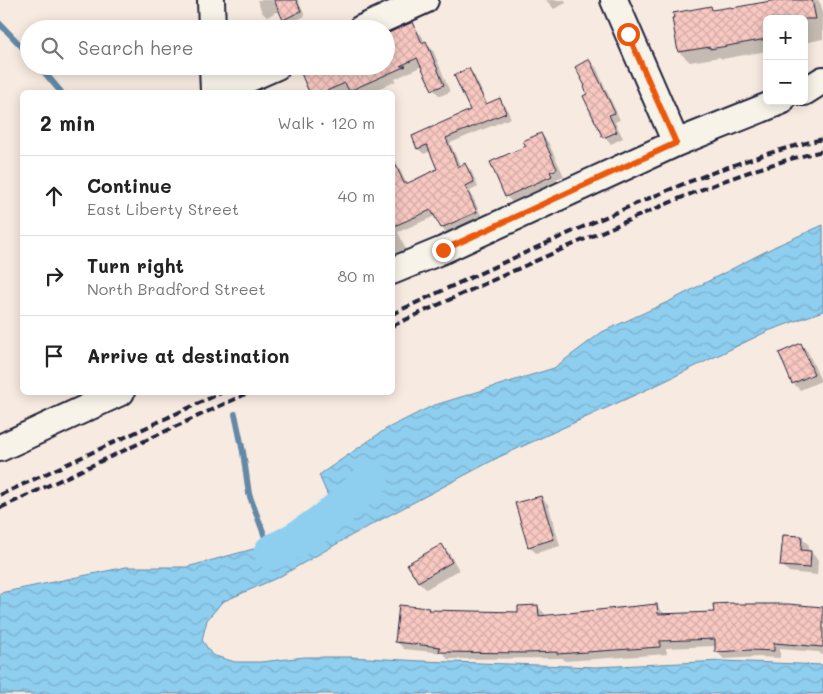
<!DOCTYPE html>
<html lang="en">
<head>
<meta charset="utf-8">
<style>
	:root { --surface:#fff; --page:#f6f6f6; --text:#222; --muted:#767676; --line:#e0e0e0 }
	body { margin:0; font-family:Mali,sans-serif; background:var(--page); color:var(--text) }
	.controls { position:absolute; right:15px; top:15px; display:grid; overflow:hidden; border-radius:8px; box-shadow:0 2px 12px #0003 }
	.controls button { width:45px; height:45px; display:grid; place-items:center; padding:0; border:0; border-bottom:1px solid var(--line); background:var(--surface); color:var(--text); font:25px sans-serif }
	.stop { position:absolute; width:15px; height:15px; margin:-11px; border:4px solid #ea580c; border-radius:50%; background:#fff }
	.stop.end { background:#ea580c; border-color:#fff; box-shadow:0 1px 5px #0008 }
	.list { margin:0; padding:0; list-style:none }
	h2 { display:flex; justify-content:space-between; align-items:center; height:65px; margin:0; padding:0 20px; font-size:21px }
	h2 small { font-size:16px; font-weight:400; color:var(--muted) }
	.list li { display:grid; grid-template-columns:32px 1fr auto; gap:15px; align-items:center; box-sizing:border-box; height:80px; padding:0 20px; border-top:1px solid var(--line) }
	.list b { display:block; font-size:19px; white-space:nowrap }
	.list p { margin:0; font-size:16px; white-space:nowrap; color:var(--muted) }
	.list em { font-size:16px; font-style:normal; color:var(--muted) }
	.icon { flex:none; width:28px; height:28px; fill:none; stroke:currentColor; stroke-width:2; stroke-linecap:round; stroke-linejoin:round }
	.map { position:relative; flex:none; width:823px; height:694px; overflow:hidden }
	.search { position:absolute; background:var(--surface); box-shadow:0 2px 12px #0003; left:20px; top:20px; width:375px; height:55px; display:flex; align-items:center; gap:12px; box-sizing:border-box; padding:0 18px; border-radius:28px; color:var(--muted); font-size:19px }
	.panel { position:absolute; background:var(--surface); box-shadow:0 2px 12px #0003; left:20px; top:90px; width:375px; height:305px; border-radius:8px }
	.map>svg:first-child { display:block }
</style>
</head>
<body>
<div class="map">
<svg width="823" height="694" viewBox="0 0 823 694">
	<defs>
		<pattern id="water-waves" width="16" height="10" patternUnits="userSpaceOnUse" patternTransform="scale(1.25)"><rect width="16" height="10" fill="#8eceef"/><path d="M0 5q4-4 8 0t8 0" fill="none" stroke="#7ab1ce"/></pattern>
		<pattern id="building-cross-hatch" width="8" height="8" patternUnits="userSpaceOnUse" patternTransform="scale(1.25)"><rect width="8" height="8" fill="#f8c8c1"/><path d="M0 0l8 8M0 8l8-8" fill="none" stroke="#d4aca7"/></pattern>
	</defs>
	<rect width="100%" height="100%" fill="#f7eae0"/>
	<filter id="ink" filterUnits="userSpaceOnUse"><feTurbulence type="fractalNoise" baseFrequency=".02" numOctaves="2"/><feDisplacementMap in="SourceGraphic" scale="10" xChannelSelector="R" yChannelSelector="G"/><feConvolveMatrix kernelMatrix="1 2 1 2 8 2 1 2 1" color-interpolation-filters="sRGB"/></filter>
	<g filter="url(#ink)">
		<path fill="url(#water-waves)" stroke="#6389a7" d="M823 225V311L768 331 661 383 499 457 354 534 279 577 222 602 207 620 202 640 212 655 235 662H261L305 657H350L421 661 596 667 722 661 823 665V694H0V593L126 567H187L268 545 337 517 319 475 386 429 432 406 554 368 602 332 672 300 776 246Z"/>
		<path fill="#0003" d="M257 0H298L305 16 289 24 284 19 280 10 267 17 262 12Z
			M546 0H565L566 3 554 9Z
			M771 0H818L821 5 823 14V39L804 43V19H767V51L722 59 720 57 690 62 679 52 710 8 714 11 732 9 771 2Z
			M241 18 250 29H227L228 24Z
			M415 29 422 36 425 43 433 50 450 92 440 96 433 89 422 66 395 79 396 81 370 92H352L350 91 346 92H313L309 88 386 66Z
			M589 60 596 67 620 120 615 122 623 138 611 144 604 137 589 95Z
			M469 69 474 75 488 105 500 100 505 105 511 118 450 143 461 167 465 165 471 170 478 187 470 191 482 217 447 233 442 228 435 216 398 232 406 250 393 255 392 153 407 185 439 170 431 151 424 154 418 149 413 137 472 111Z
			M541 134 548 142 564 176 556 179 558 183 513 203 506 196 527 146Z
			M801 344 808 352 821 381 800 390 793 383Z
			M540 497 548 504 560 546 536 553 529 546Z
			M801 538 809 545 808 552H811L818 560 817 575 789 572 782 565Z
			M442 546 449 553 459 570 426 589 419 582 409 565Z
			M657 606 664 613V615L823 608V656L819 652 780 649V658L759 657 724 659 716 651V646L666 648 667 654 565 661 563 658 448 659 443 653 404 649 397 642 428 609 430 612 520 613 538 607 545 614V616Z"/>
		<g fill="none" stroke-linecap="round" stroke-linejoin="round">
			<path stroke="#6389a7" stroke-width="6" d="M0 24 29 54
				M39 66 61 92
				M235 414 243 452 249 494 268 545V553"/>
			<path stroke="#8eceef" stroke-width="36" d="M272 552C306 537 345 506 371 479"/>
		</g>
		<path fill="url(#building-cross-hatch)" stroke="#22223b" d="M274 0H296L301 11 283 20Z
			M776 0H812L816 19H767V39L710 49V47L678 52 672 18H674L673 13 711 6 712 10 731 7 732 8Z
			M413 22 422 43 426 41 444 85 432 90 417 58 400 66H406L349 91 345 83 324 92H309L300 71 311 66H386V34Z
			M589 59 615 113 609 115 617 132 603 138 583 96 587 94 584 87 585 86 575 67Z
			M469 68 486 104 500 98 506 113 446 138 458 167 465 163 474 182 465 186 477 212 441 228 431 210 392 227V157L404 183H408L437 169 427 145 417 149 412 136 470 110 454 75Z
			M541 133 557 169 550 172 552 176 505 197 490 162 526 146 523 141Z
			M801 343 814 374 792 384 779 353Z
			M541 496 554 539 528 547 515 503Z
			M783 535 802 536 801 550 811 551 810 568 780 566Z
			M442 544 452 562 418 582 407 564Z
			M733 603 734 604H788L823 607V647L774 643V651L751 650 715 652V639L660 641V647L557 654V652L526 653 439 652 440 647 395 642 399 605 429 608 428 610 518 612V606L538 605 539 616 657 604 658 614 714 612 713 604Z"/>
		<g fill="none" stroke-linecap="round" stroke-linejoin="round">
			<defs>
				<path id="minor" d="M211 0 212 29
					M614 0 676 143
					M361 29 425 0
					M213 66 214 92
					M218 92 277 66
					M804 92 823 80
					M392 271 443 250 676 143 781 101
					M0 448 121 392"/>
			</defs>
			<use href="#minor" stroke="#22223b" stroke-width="30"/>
			<use href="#minor" stroke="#f7f3e8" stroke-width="26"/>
			<path stroke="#22223b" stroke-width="4" stroke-dasharray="8 4" stroke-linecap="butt" d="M392 314C467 279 541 245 617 212 684 183 751 155 823 139
				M392 326C466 292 539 259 613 227 682 197 750 167 823 151
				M0 495 223 392
				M0 508 250 392"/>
		</g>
	</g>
	<g fill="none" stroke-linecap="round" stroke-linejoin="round" filter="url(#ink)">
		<path stroke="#ea580c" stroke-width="6" d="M443 250 676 143 628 34"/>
	</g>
</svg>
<div class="controls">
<button>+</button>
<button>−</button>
</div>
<div class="stop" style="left:628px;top:34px"></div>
<div class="stop end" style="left:443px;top:250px"></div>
<div class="search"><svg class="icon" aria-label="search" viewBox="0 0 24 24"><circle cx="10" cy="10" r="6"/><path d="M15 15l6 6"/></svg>Search here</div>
<section class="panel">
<h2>2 min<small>Walk · 120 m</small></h2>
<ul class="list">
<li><svg class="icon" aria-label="ahead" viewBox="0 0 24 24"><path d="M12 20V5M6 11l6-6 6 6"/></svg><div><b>Continue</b><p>East Liberty Street</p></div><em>40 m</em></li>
<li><svg class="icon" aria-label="right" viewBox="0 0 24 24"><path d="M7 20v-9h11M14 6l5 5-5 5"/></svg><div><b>Turn right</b><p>North Bradford Street</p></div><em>80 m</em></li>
<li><svg class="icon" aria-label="arrive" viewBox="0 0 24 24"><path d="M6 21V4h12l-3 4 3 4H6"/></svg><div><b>Arrive at destination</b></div></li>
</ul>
</section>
</div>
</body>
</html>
